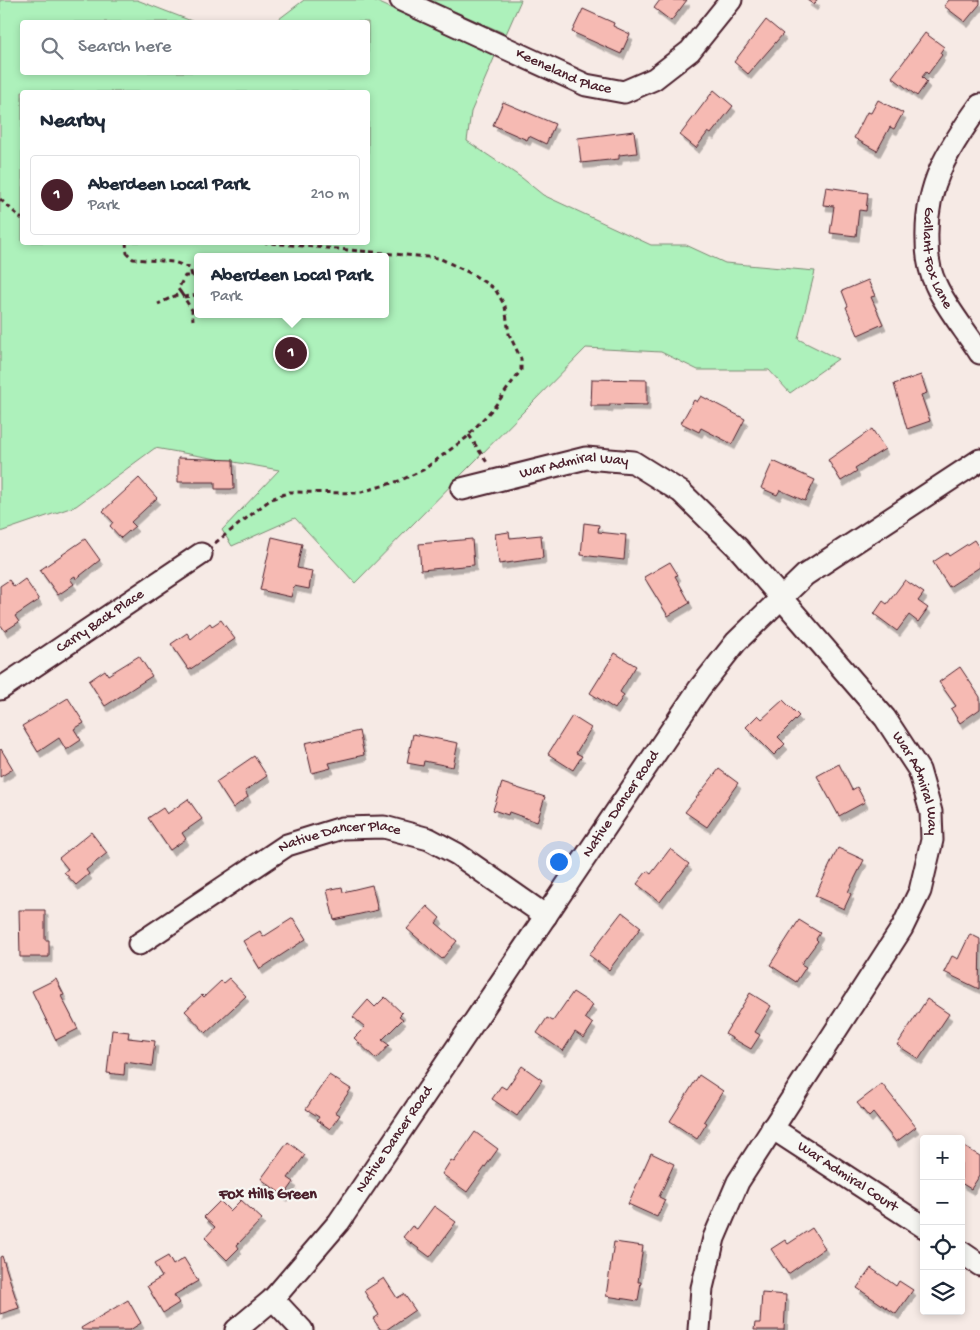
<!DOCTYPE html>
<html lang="en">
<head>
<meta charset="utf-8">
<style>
	:root { --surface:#fff; --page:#f2f2f3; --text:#1f2937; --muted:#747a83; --line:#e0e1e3; --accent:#4a1f2b }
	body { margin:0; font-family:"Gochi Hand",sans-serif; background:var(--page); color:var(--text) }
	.controls { position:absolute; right:15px; bottom:15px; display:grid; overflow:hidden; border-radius:5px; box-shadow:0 2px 8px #0003 }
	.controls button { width:45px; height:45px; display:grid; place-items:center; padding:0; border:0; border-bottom:1px solid var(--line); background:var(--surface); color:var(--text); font:25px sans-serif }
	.you { position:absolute; left:558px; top:861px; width:18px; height:18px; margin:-12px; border:4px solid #fff; border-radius:50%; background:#1a73e8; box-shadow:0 0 0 8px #1a73e833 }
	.badge { display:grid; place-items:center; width:32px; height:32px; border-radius:50%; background:var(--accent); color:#fff; font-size:16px; font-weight:700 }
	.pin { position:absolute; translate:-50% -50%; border:2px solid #fff; box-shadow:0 1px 5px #0006 }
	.popup { position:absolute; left:194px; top:253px; width:195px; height:65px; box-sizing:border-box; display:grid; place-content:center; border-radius:5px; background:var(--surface); filter:drop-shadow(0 1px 4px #0005); font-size:16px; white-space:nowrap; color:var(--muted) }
	.popup b { font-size:19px; color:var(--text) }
	.popup::after { content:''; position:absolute; left:50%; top:100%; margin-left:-10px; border:10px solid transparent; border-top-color:var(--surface) }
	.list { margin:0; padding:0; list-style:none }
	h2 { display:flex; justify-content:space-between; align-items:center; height:65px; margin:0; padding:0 20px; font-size:21px }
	h2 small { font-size:16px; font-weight:400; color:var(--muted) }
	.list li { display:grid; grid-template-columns:32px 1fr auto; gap:15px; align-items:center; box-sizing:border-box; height:80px; margin:0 10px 10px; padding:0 10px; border:1px solid var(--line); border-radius:5px }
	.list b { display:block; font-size:19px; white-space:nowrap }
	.list p { margin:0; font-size:16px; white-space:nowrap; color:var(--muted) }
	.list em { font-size:16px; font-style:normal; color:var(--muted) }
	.icon { flex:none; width:28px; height:28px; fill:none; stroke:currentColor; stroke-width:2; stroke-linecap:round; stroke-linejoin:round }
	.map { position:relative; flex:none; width:980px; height:1330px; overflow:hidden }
	.search { position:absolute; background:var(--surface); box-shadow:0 2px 8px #0003; left:20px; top:20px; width:350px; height:55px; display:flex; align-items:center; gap:12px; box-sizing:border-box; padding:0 18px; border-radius:5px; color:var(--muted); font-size:19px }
	.panel { position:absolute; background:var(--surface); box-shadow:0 2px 8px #0003; left:20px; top:90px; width:350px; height:155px; border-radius:5px }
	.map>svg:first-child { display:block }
</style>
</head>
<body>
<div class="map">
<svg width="980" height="1330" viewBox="0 0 980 1330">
	<defs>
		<filter id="shadow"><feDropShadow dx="3" dy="5.5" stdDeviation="0" flood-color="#0004"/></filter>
	</defs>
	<rect width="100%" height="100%" fill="#f6eae5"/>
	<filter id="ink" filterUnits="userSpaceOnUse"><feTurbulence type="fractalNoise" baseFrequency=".02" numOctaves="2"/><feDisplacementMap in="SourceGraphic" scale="10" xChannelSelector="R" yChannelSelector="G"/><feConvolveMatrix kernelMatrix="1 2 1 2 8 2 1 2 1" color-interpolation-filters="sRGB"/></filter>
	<g filter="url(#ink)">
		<path fill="#adf1bb" stroke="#7c8873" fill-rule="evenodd" d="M0 0H137L194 22H22V72H368V22H275L304 0H373L495 56 471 112 467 141 522 178 543 195 651 245H686L725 263 815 271 798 339 838 359 790 393 769 370H698L661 352 586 348 355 583 295 518 232 546 222 530 279 470 155 448 76 506 0 532ZM22 92H368V242H22ZM197 257H385V314H197Z
			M429 0H521L506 34Z"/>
		<path fill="#f6bab3" stroke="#4a1f2b" filter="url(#shadow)" d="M660 0H687L671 21 654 8Z
			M807 0H817L814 5Z
			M949 0H980V4L965 22 944 6Z
			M583 9 614 23 613 26 630 34 621 54 572 32Z
			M766 20 783 34 748 74 734 62Z
			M925 33 944 47 940 53 942 55 928 74 926 72 922 77 927 82 917 96 892 77Z
			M714 90 733 106 711 134 708 132 696 148 680 135Z
			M878 100 903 113 894 129 890 127 877 151 854 138 867 112 871 113Z
			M503 102 555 124 546 144 529 136 527 140 493 125Z
			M634 131 637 153 619 155V159L581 163 578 138Z
			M826 187 868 193 866 211 859 210 856 236 830 233 834 206 823 205Z
			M868 280 875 296 871 297 883 324 858 335 846 307 848 306 842 291Z
			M921 375 927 393 921 395 930 421 907 429 894 384Z
			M592 379 647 380V405L610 404V406H591Z
			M701 396 745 419 732 444 701 428 699 432 681 423 694 400 697 402Z
			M872 429 885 449 855 468 857 471 841 481 828 460Z
			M178 458 233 460 234 489H215V482H178Z
			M773 461 815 480 805 501 780 490 777 495 761 488Z
			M139 478 157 498 131 522 135 526 121 538 110 526 113 522 103 511Z
			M584 523 599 525 598 532 626 535 624 560 581 555Z
			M509 532 510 538 541 535 543 558 499 564 495 534Z
			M272 537 302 544 297 568 312 571 309 589 294 586 291 597 260 590Z
			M85 539 100 560 76 579 75 576 70 579 74 584 58 595 40 570Z
			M472 539 474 565 421 570 419 544Z
			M974 540 980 549V567L949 587 933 562 947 553 949 556Z
			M670 562 678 575 675 576 690 603 668 616 644 577Z
			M25 579 39 600 15 616 19 622 5 631 0 624V586L9 580 14 587Z
			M905 580 924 593 918 601 928 608 918 622 909 615 897 631 874 614 883 601 887 604Z
			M221 620 235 639 189 670 171 644 187 633 191 639 210 623 212 626Z
			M615 653 636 666 620 692 624 695 615 709 590 693Z
			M139 656 152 676 105 706 89 681 105 670 108 675Z
			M960 667 980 697V709L960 723 951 709 956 706 939 682Z
			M68 698 84 723 74 729 81 740 66 750 59 738 38 752 22 726Z
			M783 700 799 716 778 737 785 744 774 755 746 727 758 715 762 719Z
			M572 716 591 728 576 753 582 756 573 770 548 754Z
			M359 731 364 755 329 763 331 768 312 773 305 743Z
			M413 734 458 743 453 767 424 761 423 766 407 763Z
			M1 749 13 769 0 777V750Z
			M254 756 267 776 245 791 248 797 233 808 216 782Z
			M839 764 852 790 857 787 865 802 839 816 817 776Z
			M719 769 738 783 707 827 685 812Z
			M502 783 545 797 537 822 509 812 508 815 493 810Z
			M188 799 202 819 182 833 186 839 170 850 148 818 163 808 167 814Z
			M91 832 107 853 86 870 89 874 76 885 64 872 68 869 59 858Z
			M838 848 864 860 848 892 851 894 844 909 815 896Z
			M670 849 689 864 660 902 637 884 647 871 651 874Z
			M372 885 378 910 334 920 327 890 342 887 343 892Z
			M427 906 440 918 436 923 457 941 442 959 407 929Z
			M19 910H45V940H49V957H20Z
			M622 912 641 927 609 970 589 955Z
			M293 918 306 939 260 969 243 941 260 931 263 937Z
			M799 920 820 933 816 939 818 941 801 964 806 967 796 982 770 965Z
			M970 934 980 939 979 989 944 972 952 956 958 959Z
			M229 978 246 996 206 1033 185 1011 202 995 204 997 221 981 223 983Z
			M56 979 64 995 61 996 78 1029 56 1040 32 991Z
			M573 992 593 1005 585 1018 593 1024 584 1038 575 1032 563 1051 537 1033 547 1018 553 1021Z
			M750 993 771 1006 755 1032 760 1035 751 1049 725 1034Z
			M385 997 402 1013 399 1016 403 1019 382 1040 389 1045 376 1059 354 1038 365 1027 353 1017 368 1000 375 1007Z
			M927 999 949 1014 919 1059 897 1045Z
			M112 1030 129 1032 128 1038 155 1041 152 1066 125 1062 124 1075 107 1073Z
			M522 1066 542 1080 517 1116 492 1099 501 1086 506 1089Z
			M329 1075 351 1089 335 1112 340 1115 330 1129 317 1120 319 1117 306 1109Z
			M699 1075 723 1091 704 1121 707 1123 697 1139 670 1121Z
			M882 1084 916 1127 896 1142 873 1113 869 1117 857 1103Z
			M475 1132 498 1149 467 1192 442 1174 451 1160 454 1162Z
			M288 1142 305 1155 288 1178 294 1182 284 1196 261 1179Z
			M961 1145 980 1156V1175L971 1189 961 1183Z
			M651 1153 674 1164 659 1197 665 1200 657 1217 628 1204Z
			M241 1200 262 1219 237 1245 239 1248 227 1260 205 1238 215 1227 204 1217 220 1201 230 1211Z
			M434 1206 456 1222 430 1257 403 1237 412 1226 417 1229Z
			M812 1228 825 1248 788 1274 771 1249 785 1240 788 1244Z
			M614 1242 643 1246 638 1282H641L638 1301 606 1296Z
			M2 1256 19 1308 0 1314V1257Z
			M168 1256 173 1265 184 1258 198 1281 174 1295 179 1303 163 1313 147 1286 162 1277 154 1264Z
			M871 1268 896 1286 899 1281 913 1290 896 1314 857 1288Z
			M384 1278 397 1298 404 1294 415 1310 386 1330H381L373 1319 379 1315 364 1291Z
			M762 1293 786 1295 784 1330H754L755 1323H760Z
			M128 1300 141 1323 130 1330H82L81 1328Z"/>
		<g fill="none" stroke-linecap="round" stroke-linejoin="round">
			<defs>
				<g id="minor">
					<path id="s1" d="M401 0 586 85 624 92 654 79 690 51 731 0"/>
					<path id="s2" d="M980 105C948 149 925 185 927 241 927 256 929 271 936 285 947 309 966 331 980 353"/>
					<path id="s3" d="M462 489 586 458 633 462 681 492 738 548 885 718 919 770 931 812 932 840 920 891 902 928 738 1182 714 1238 702 1288 699 1330"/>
					<path id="s4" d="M0 689 201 554"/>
					<path id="s5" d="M139 944 287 845 342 828 384 827 429 839 457 854 546 916"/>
					<path id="s6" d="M772 1128 924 1227"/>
					<path d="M961 1252 980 1265"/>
					<path d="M273 1299 302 1330"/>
					<path id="s7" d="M236 1330 273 1299 339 1222 699 689 736 642 805 575 980 460"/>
				</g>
			</defs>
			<use href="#minor" stroke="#4a1f2b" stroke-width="25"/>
			<path stroke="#4a1f2b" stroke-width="3" stroke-dasharray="5 4" stroke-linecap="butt" d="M0 199 22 219
				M126 242 127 253 133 259 174 262 190 268 192 276H185L178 289 181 293 158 304
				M181 293 192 310 193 320
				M184 297 197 295
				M469 435 488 464
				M215 543 271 499 290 492 358 493 399 481 423 470 466 438 495 406 521 370V359L509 334 505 306 495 289 472 274 439 258 259 242"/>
			<use href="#minor" stroke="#f6f6f2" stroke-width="21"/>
		</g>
	</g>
	<g text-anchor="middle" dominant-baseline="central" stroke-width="4.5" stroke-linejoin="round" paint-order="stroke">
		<g font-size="15" fill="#4a1f2b" stroke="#f6f6f2">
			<text stroke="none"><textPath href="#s1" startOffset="178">Keeneland Place</textPath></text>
			<text stroke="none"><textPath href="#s2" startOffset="168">Gallant Fox Lane</textPath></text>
			<text stroke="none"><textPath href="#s3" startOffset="115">War Admiral Way</textPath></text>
			<text stroke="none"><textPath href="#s4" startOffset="121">Carry Back Place</textPath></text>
			<text stroke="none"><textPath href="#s3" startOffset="610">War Admiral Way</textPath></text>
			<text stroke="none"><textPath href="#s7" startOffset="654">Native Dancer Road</textPath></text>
			<text stroke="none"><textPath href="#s5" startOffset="232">Native Dancer Place</textPath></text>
			<text stroke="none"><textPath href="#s7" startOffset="249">Native Dancer Road</textPath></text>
			<text stroke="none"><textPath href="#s6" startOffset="90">War Admiral Court</textPath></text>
		</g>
		<g font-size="16" font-weight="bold" fill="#4a1f2b" stroke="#f6f6f2">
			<text x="268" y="1195">Fox Hills Green</text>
		</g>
	</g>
</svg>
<div class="controls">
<button>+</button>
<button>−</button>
<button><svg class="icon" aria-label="locate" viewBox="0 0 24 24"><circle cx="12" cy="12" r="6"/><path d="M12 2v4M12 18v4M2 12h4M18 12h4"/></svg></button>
<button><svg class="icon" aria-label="layers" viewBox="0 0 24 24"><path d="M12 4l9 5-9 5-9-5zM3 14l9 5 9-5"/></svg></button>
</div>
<div class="you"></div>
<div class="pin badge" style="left:291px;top:353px">1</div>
<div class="popup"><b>Aberdeen Local Park</b>Park</div>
<div class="search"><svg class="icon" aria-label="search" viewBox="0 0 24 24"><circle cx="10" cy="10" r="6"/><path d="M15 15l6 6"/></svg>Search here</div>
<section class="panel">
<h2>Nearby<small></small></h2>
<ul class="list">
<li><span class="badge">1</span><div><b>Aberdeen Local Park</b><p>Park</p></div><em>210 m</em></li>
</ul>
</section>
</div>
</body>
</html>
